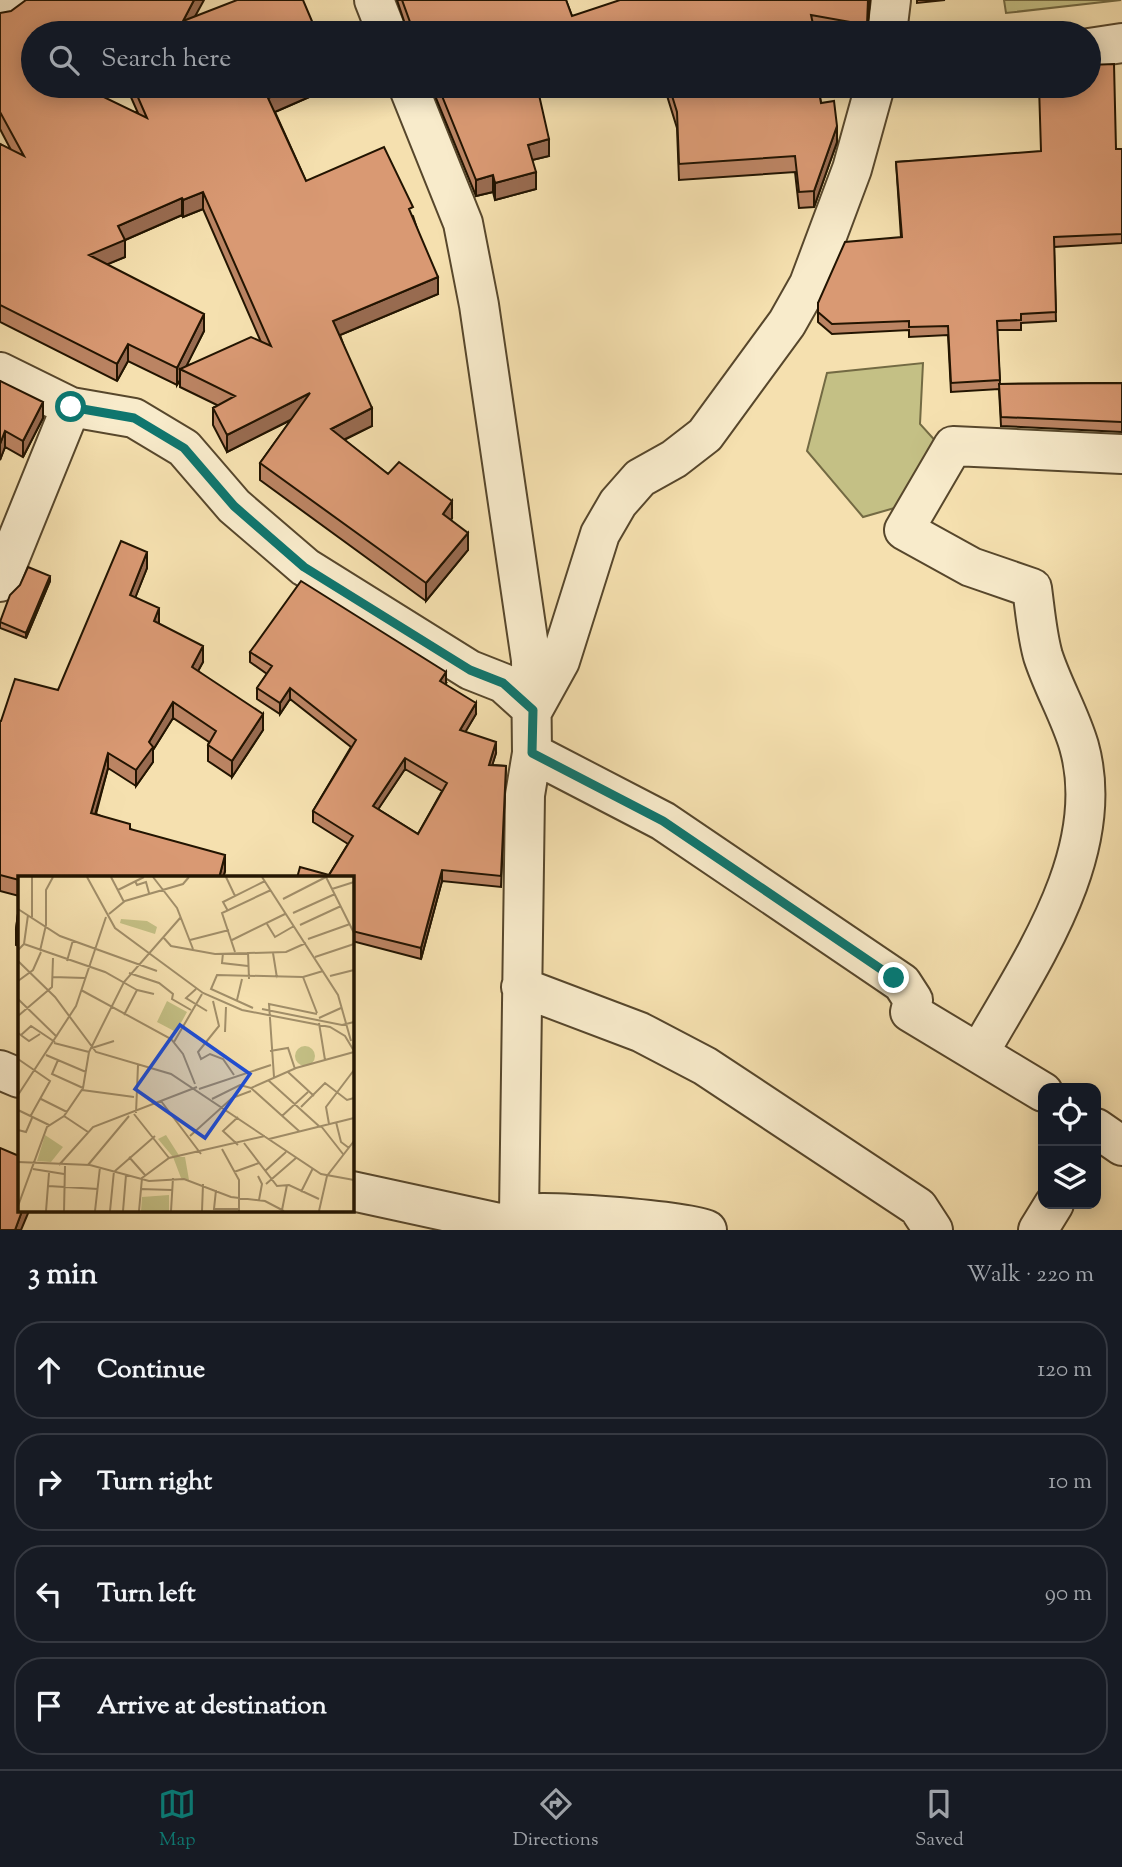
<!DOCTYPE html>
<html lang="en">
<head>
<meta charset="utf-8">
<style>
	:root { --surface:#171b24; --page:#242831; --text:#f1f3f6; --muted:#9ea1a6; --line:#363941; --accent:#0f766e }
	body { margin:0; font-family:"Sorts Mill Goudy",serif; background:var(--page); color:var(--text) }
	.controls { position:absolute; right:21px; bottom:21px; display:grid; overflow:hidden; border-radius:14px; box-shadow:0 4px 18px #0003 }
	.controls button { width:63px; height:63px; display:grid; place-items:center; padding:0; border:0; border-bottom:2px solid var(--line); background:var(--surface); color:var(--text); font:35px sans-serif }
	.stop { position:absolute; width:21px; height:21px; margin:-16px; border:5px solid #0f766e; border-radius:50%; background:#fff }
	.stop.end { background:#0f766e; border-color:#fff; box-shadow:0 2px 7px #0008 }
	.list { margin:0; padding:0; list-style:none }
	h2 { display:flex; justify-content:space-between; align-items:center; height:91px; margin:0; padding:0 28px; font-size:30px }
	h2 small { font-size:23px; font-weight:400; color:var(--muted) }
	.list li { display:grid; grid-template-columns:46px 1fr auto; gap:21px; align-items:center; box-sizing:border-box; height:98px; margin:0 14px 14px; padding:0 14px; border:2px solid var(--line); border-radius:28px }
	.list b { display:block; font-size:26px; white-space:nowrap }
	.list em { font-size:23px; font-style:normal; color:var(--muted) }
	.icon { flex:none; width:38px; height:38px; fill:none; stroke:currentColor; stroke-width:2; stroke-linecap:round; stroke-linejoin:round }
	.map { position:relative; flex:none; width:1122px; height:1230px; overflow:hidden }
	.search { position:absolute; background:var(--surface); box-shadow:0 4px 18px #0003; left:21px; right:21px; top:21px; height:77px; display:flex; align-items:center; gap:18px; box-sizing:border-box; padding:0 24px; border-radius:38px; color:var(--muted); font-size:26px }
	.sheet { height:539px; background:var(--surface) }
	nav { display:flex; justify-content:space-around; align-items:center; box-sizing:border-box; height:98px; border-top:2px solid var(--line); background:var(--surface); font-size:19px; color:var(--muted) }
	nav a { display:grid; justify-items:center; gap:4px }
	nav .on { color:var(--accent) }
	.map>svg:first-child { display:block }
</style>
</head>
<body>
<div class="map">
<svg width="1122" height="1230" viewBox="0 0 1122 1230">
	<rect width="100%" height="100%" fill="#f5e0af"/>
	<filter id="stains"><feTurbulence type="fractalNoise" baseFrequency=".00286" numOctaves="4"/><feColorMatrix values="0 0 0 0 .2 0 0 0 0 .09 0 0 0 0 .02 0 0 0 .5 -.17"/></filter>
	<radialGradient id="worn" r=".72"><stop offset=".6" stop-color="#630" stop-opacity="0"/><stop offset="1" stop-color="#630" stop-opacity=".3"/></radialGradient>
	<path fill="#c4c085" stroke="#736a43" stroke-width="2" d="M1004 0H1121L1006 13Z
		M923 363 920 424 940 446 905 505 863 517 807 451 827 373Z"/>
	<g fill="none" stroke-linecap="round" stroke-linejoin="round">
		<defs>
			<path id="street" d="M374 0 387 33
				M0 9 16 0
				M887 33 891 0
				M1089 48 1122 43
				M408 86 463 223 479 305 531 660 532 753 525 795 519 1214 523 1230
				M0 372 71 407 134 418 184 448 234 506 305 567 470 670 503 683 533 710
				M0 582 71 407
				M534 708 560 661 600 534 618 503 640 478 674 459 705 435 787 323 809 284 852 169 875 86
				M532 753 663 821 902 983 913 1000 910 1012 1043 1092
				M521 987 640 1032 705 1066 918 1207 933 1230
				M979 1053C1029 964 1109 853 1079 746 1070 715 1053 687 1043 656 1037 635 1035 610 1032 588L971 567 904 530 953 446 1122 454
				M0 1070 19 1078
				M1096 1128 1122 1146
				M352 1191 504 1224C508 1221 513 1217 517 1215 535 1208 687 1221 707 1230
				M1038 1230 1054 1204"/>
		</defs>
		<use href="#street" stroke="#57472c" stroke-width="42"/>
		<use href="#street" stroke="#f8ebcb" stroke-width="38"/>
	</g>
	<path fill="#bb8463" stroke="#221401" stroke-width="2" fill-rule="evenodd" d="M397 0H566L572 16 870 0 867 33H823L814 32 815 33H408Z
		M917 0H945L917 3Z
		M0 13 195 17 317 33H33V86L138 113 126 86H332V87L275 112 306 181 413 216 438 294 340 335 372 426 344 440 388 474 452 518 451 520 468 550 426 601 260 480V463L291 420 227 452 213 425V408L217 405 180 387V380L177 385 128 361 117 381 0 322V144L11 150 0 129ZM203 209 261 342 186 366 204 331 107 264 125 257V240L182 215 183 217Z
		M431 86H537L549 156 532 160 536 189 495 200 493 192 476 196Z
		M664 86H818L821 103 837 142 814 207 799 208 795 172 679 180 677 128Z
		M1122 149V243L1054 247 1056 321 1021 323V330H997L1000 384 1122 383V432L1001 426 999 389 951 392 948 335 909 337V330L832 334 818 322V303L901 237 896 162Z
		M0 381 43 418 23 457 5 447 0 460Z
		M147 568 135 598 159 624 203 662 198 671 263 730 232 777 208 761V745L209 742 173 718 153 750V762L136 786 108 768 96 814 225 871 223 878H19V896L0 891V721H1L58 690Z
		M50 581 26 638 0 628V622Z
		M250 652 446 683 445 684 476 714 465 732 496 753 492 765 506 766 501 887 442 881 421 959 352 941V878L329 875 348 844 313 822V811L351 747 290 699 280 714 257 699V688L267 674 250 662ZM405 769 442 791 418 834 378 809Z
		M19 906V946L16 945V929Z"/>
	<path fill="#986b50" stroke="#221401" stroke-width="2" d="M194 0H204L186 33 183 21Z
		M868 0H870L867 33V25Z
		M296 86H332V87L268 115V98Z
		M837 126V142L814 207V191Z
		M549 139V156L528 161V145Z
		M536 172V189L495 200V183Z
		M493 175V192L476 196V180Z
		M203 192V209L183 217V200Z
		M182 198V215L125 240V257L89 272V255L118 226Z
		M438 277V294L333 338V321Z
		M204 314V331L184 371 180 369V380L177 385V368Z
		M128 344V361L117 381V364Z
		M310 393V410L227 452V435Z
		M43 402V418L23 457V441Z
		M372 408V426L331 446V429Z
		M5 431V447L0 460V444Z
		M452 501V518L443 531V514Z
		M468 533V550L426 601V583Z
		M147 552V568L130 611V595Z
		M50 576V581L26 638V633Z
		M159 608V624L154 637V621Z
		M203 646V662L192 682V667Z
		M446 672V683L440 692V681Z
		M290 688V699L280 714V703Z
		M173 702V718L153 750V762L136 786V770L149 742Z
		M476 703V714L460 741V730Z
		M263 714V730L232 777V761Z
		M496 742V753L489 776V765Z
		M108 753V768L91 829V813Z
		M405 758V769L373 817V806Z
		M225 855V871L223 878H219Z
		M442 870V881L421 959V948Z
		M22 1211H29L21 1230H15Z"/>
	<path fill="#d99973" stroke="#221401" stroke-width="2" fill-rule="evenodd" d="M26 0H194L183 21 237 0H303L317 33H110L109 29 101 33H33V86H81L147 118 133 86H296L268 98 306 181 384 147 413 207 409 209 438 277 333 321 372 408 331 429 388 474 399 462 452 501 443 514 468 533 426 583 260 463 310 393 227 435 213 408 235 396 180 369 251 337 271 346 203 192 183 200 182 198 118 226 125 240 89 255 204 314 177 368 128 344 117 364 0 305V144L24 156 0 112V13L11 11Z
		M402 0H566L572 16 620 0H868L867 25 811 15 815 33H414Z
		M1114 64 1116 149H1122V234L1054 237 1056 312 1021 314V320L997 321 1000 380 951 383 948 326 909 327V321L832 324 818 312V303L845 242 902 237 896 162 1041 151 1039 86H1089V65Z
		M438 86H537L549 139 528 145 536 172 495 183 493 175 476 180Z
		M669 86H818L821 103 834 101 837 126 814 191 799 192 795 156 679 164 677 112Z
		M0 381 43 402 23 441 5 431 0 444Z
		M1122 383V422L1001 417 999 384Z
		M121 541 147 552 130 595 159 608 154 621 203 646 192 667 263 714 232 761 208 745 216 731 173 702 149 742 153 747 136 770 108 753 91 813 130 824V829L225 855 219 878H19V880L0 875V721H1L15 679 58 690Z
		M28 567 50 576 26 633 0 622 10 595 20 585Z
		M301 581 446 672 440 681 476 703 460 730 496 742 489 765 506 766 501 876 442 870 421 948 352 931V878H297L300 867 329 875 353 836 313 811 356 740 290 688 280 703 257 688 272 666 250 652ZM405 758 447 783 418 834 373 806Z
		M19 906V930L16 929Z
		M0 1148 19 1156V1211H22L15 1230H0Z"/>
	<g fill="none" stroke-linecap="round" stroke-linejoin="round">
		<path stroke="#0f766e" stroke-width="9" d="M71 407 134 418 184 448 234 506 304 567 470 670 503 683 533 710 532 753 663 821 894 978"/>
	</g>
	<g transform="translate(18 876)">
		<rect width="336" height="336" fill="#f5e0af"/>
		<path d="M103 43 129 45 139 51 137 58 102 47ZM149 125 169 136 158 156 139 146ZM277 180a10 10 0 1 1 20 0a10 10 0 1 1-20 0ZM27 259 45 271 33 286 19 285ZM148 259 162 281H167L171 304 163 302 155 281 140 263ZM151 319V335H123L124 321Z" fill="#c4c085"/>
		<path fill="none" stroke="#a18e69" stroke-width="2" d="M14 1V41M69 1 97 52 185 117 224 134 312 151 327 160 336 175M93 1 106 26M135 1 159 32 175 73M208 1 217 20M244 1 320 119 333 165M308 1 336 57M117 5 119 9 128 6 131 17M314 13 336 6M100 14 126 1M265 23 308 1M0 33 42 60 139 95M210 35 205 26 247 5M275 37 317 18M91 38 107 25 165 8 171 1M249 48 257 61 276 50M282 49 323 30M145 61 153 70 197 78 268 76 288 67M290 63 332 48M172 64 211 54M214 64 267 38M6 68 87 96 119 114M0 74 6 68 10 39M22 75 28 49V14L35 1M217 76 204 37 253 14M230 76 231 103M205 77 204 87 230 90M255 77 259 102M297 81 336 68M0 85 37 121 78 176 153 198 303 298 336 304M49 85 55 64M111 97 141 107 155 118 154 123 173 134M312 100 336 94M34 101 67 102M285 101 299 137M0 105 15 94 23 76M178 113 168 122 189 135M63 114 153 163 165 178 177 208M0 123 39 161M219 124 224 103M195 125 201 150 180 176 183 183 192 178 205 183 216 199M235 132 193 113 199 99 285 101 305 95M244 133 324 149 336 146M106 139 119 114 136 118M0 140 34 111 35 82M301 142 323 132M301 147 307 184M207 156 208 131M0 157 11 165 22 158M3 159 13 150 37 166M156 166 184 118M36 167 71 176M74 172 96 165M252 175 270 172 277 193M28 179 68 196M0 183 32 205 12 241M40 184 34 198 65 212M270 196 296 220M256 201 251 128 299 138M250 204 302 251M181 213 253 189M64 214 116 221M0 219 58 130 88 41M23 223 49 236M194 223 222 209 233 212M143 225 183 278M283 231 307 207 329 224 336 222M0 234 31 249M118 237 120 189M116 238 151 282M46 240 70 256M264 240 290 216M318 246 323 266 331 272M311 248 308 231 336 194M303 250 325 278M0 254 8 256 14 242M281 255 233 212 278 192 336 176M172 260 214 222 233 215M251 263 336 242M226 267 259 310 271 309 301 323M220 269 205 255 220 241M204 273 221 304V335M111 281 127 299M0 286 72 289 131 305 166 303 213 321 247 325 266 335M41 289 75 251 179 211M70 289 111 240M15 293 46 298M97 295 137 260M247 295 268 276M216 296 241 287M240 300 244 308 241 324M248 308 278 282M30 310 80 313M122 313 154 314M198 314 196 333H220M283 316 295 292M0 330 29 251 46 240 65 212 71 176 106 106 163 41M264 334 269 309M28 335 31 297M46 335 47 290M77 335 82 291M92 335 96 295M105 335 108 299M121 335 124 302 151 282 247 260M153 335 155 302M184 335 185 308M301 335 309 300 336 265"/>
		<path fill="#1d4ed8" fill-opacity="0.15" stroke="#1d4ed8" stroke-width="3.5" d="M162 149 232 198 187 262 117 213Z"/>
		<rect width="336" height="336" fill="none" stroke="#221401" stroke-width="3.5"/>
	</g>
	<rect width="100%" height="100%" filter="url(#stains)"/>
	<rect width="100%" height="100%" fill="url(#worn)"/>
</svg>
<div class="controls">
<button><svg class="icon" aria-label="locate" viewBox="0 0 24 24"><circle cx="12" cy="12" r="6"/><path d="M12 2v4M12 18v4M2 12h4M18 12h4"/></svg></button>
<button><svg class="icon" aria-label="layers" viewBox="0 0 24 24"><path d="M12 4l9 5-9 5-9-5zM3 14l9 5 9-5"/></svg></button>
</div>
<div class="stop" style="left:71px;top:407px"></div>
<div class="stop end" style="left:894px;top:978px"></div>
<div class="search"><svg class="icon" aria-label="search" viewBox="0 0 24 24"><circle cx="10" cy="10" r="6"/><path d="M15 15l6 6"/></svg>Search here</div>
</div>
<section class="sheet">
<h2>3 min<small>Walk · 220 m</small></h2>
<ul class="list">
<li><svg class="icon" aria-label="ahead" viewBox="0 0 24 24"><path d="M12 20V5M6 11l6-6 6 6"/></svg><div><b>Continue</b></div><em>120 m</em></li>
<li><svg class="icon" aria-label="right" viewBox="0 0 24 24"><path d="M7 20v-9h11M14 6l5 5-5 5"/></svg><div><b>Turn right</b></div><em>10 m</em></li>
<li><svg class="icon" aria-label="left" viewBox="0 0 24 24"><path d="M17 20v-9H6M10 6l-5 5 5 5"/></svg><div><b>Turn left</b></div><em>90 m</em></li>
<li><svg class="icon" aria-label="arrive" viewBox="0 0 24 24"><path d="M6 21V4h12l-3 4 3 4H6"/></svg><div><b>Arrive at destination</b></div></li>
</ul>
</section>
<nav>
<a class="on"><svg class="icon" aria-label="map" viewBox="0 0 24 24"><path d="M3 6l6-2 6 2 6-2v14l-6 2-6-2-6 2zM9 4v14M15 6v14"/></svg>Map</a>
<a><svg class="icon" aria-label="directions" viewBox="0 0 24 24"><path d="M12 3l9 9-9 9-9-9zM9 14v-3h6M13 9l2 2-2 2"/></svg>Directions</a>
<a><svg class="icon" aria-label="saved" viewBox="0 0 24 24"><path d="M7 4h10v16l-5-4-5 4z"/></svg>Saved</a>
</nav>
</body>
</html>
